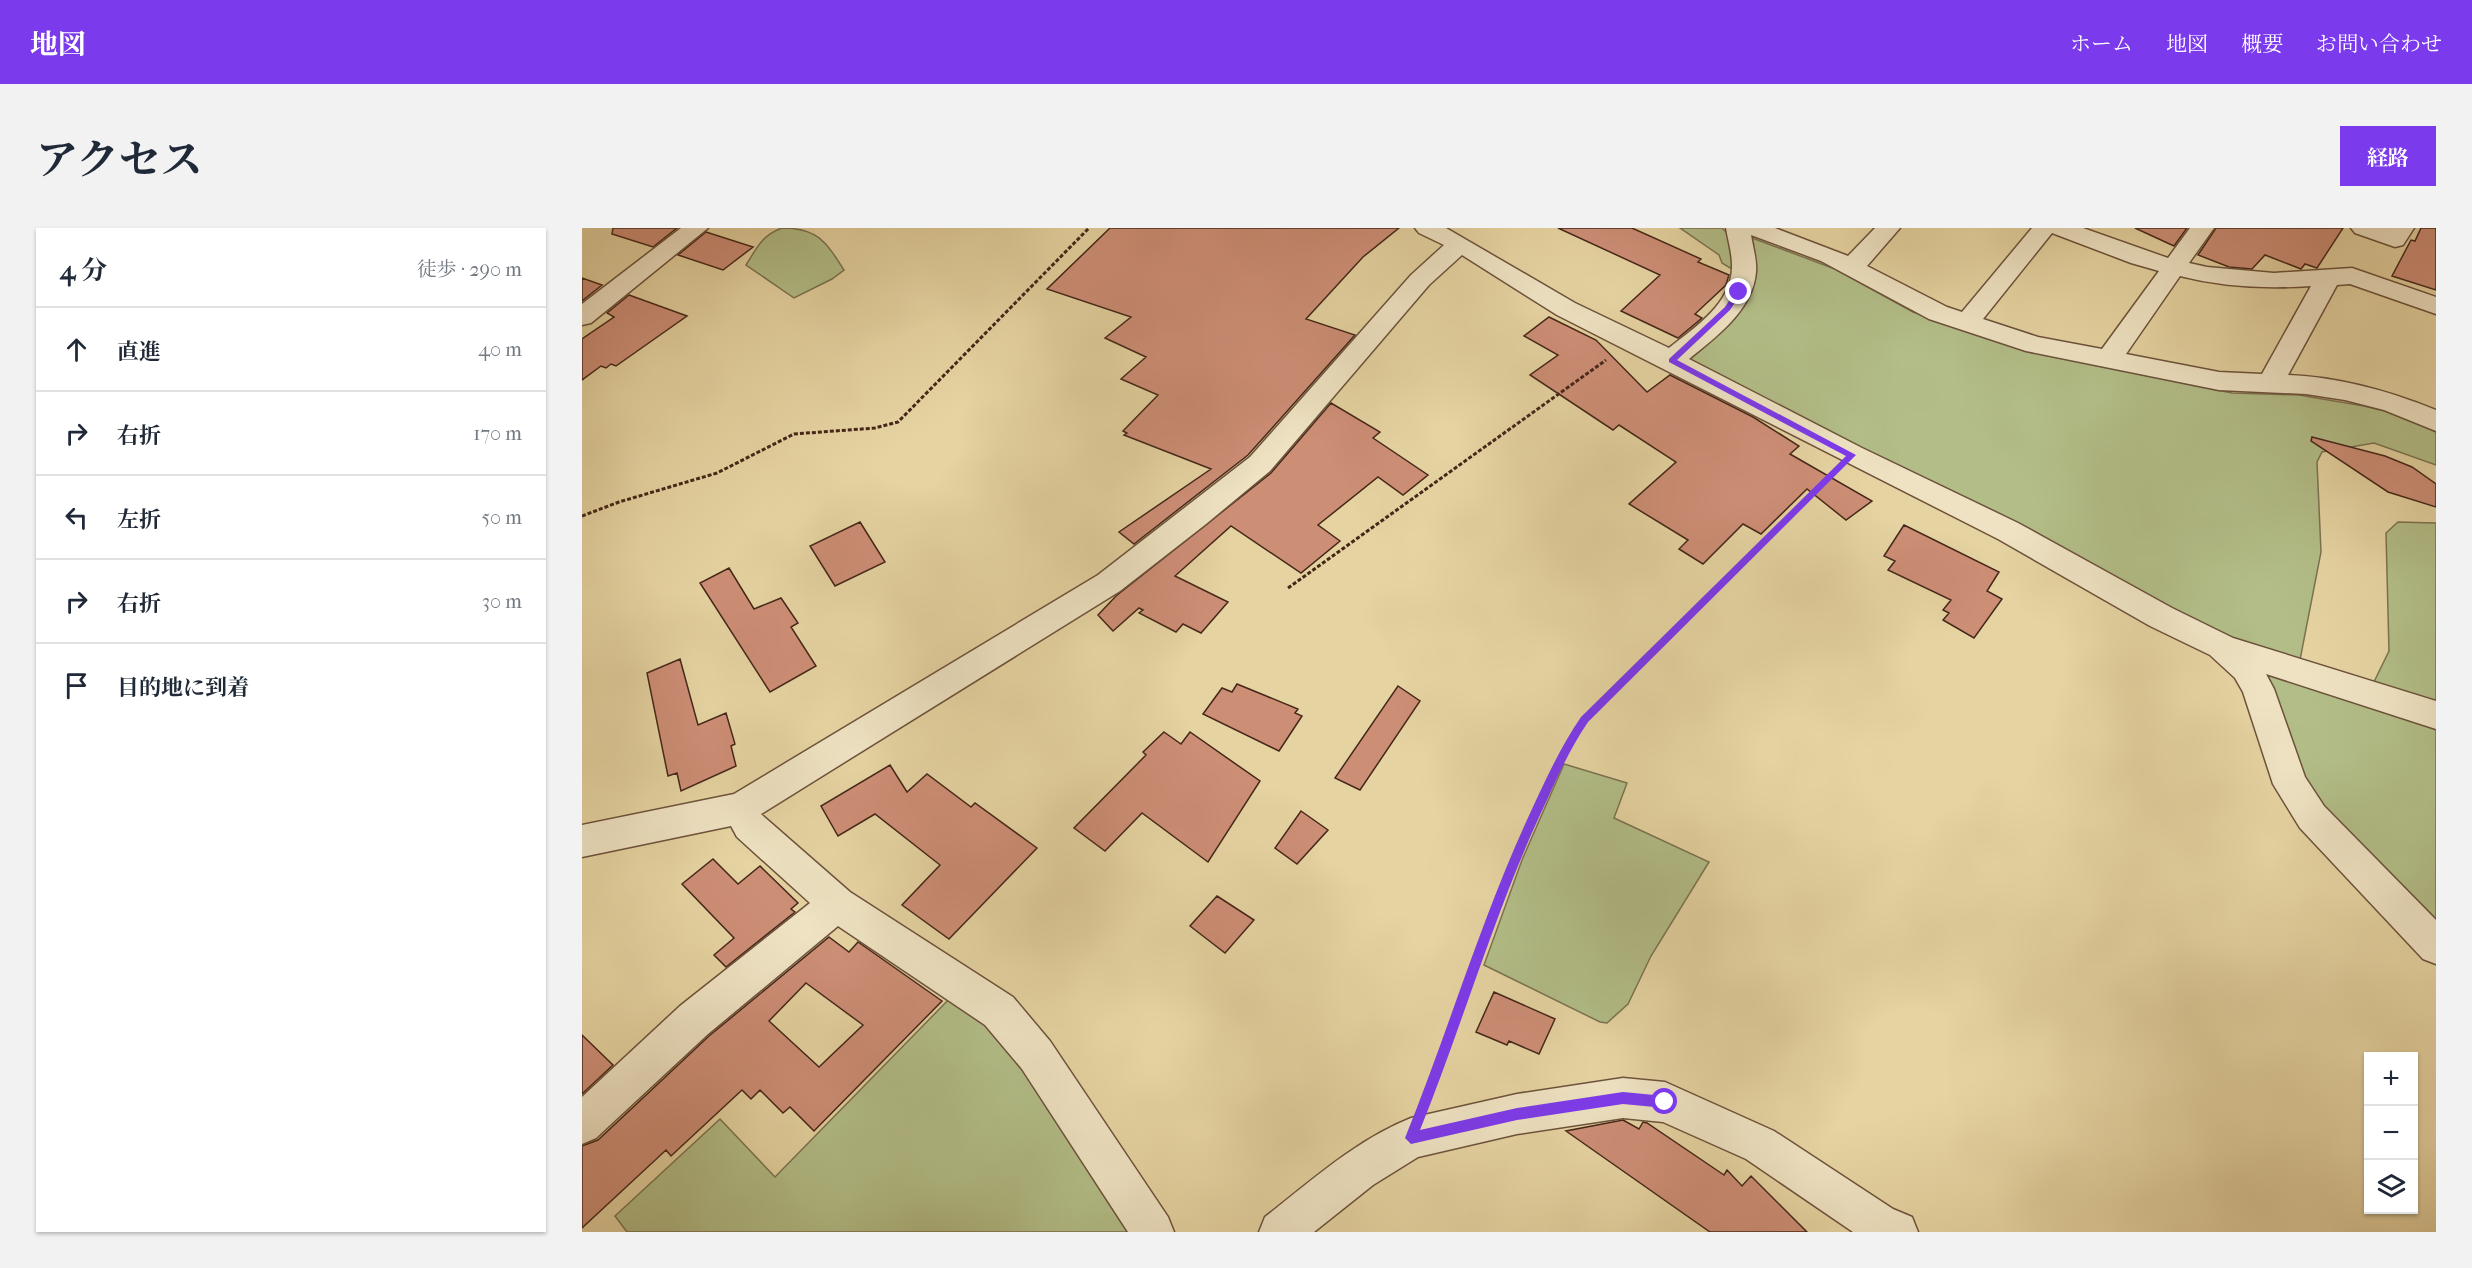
<!DOCTYPE html>
<html lang="ja">
<head>
<meta charset="utf-8">
<style>
	:root { --surface:#fff; --page:#f2f2f3; --text:#1f2937; --muted:#747a83; --line:#e0e1e3; --accent:#7c3aed }
	body { margin:0; font-family:"IM FELL French Canon","Noto Serif JP",serif; background:var(--page); color:var(--text) }
	.controls { position:absolute; right:18px; bottom:18px; display:grid; overflow:hidden; border-radius:0px; box-shadow:0 2px 4px #0004 }
	.controls button { width:54px; height:54px; display:grid; place-items:center; padding:0; border:0; border-bottom:2px solid var(--line); background:var(--surface); color:var(--text); font:30px sans-serif }
	.stop { position:absolute; width:18px; height:18px; margin:-14px; border:4px solid #7c3aed; border-radius:50%; background:#fff }
	.stop.end { background:#7c3aed; border-color:#fff; box-shadow:0 2px 6px #0008 }
	.list { margin:0; padding:0; list-style:none }
	h2 { display:flex; justify-content:space-between; align-items:center; height:78px; margin:0; padding:0 24px; font-size:26px }
	h2 small { font-size:20px; font-weight:400; color:var(--muted) }
	.list li { display:grid; grid-template-columns:39px 1fr auto; gap:18px; align-items:center; box-sizing:border-box; height:84px; padding:0 24px; border-top:2px solid var(--line) }
	.list b { display:block; font-size:22px; white-space:nowrap }
	.list em { font-size:20px; font-style:normal; color:var(--muted) }
	.icon { flex:none; width:33px; height:33px; fill:none; stroke:currentColor; stroke-width:2; stroke-linecap:round; stroke-linejoin:round }
	.map { position:relative; flex:none; width:1854px; height:1004px; overflow:hidden; border-radius:0px }
	header { display:flex; align-items:center; gap:36px; box-sizing:border-box; height:84px; padding:0 30px; background:var(--accent); color:#fff }
	header strong { font-size:28px }
	nav { display:flex; gap:33px; margin-inline-start:auto; font-size:21px }
	.intro { display:flex; align-items:center; justify-content:space-between; box-sizing:border-box; height:144px; padding:0 36px }
	h1 { margin:0; font-size:42px }
	.button { padding:15px 27px; border-radius:0px; background:var(--accent); color:#fff; font-size:21px; font-weight:700 }
	main { display:flex; gap:36px; padding:0 36px }
	aside { flex:1; background:var(--surface); border-radius:0px; box-shadow:0 2px 4px #0004 }
	.map>svg:first-child { display:block }
</style>
</head>
<body>
<header>
<strong>地図</strong>
<nav><a>ホーム</a><a>地図</a><a>概要</a><a>お問い合わせ</a></nav>
</header>
<div class="intro"><h1>アクセス</h1><a class="button">経路</a></div>
<main>
<aside>
<h2>4 分<small>徒歩 · 290 m</small></h2>
<ul class="list">
<li><svg class="icon" aria-label="ahead" viewBox="0 0 24 24"><path d="M12 20V5M6 11l6-6 6 6"/></svg><div><b>直進</b></div><em>40 m</em></li>
<li><svg class="icon" aria-label="right" viewBox="0 0 24 24"><path d="M7 20v-9h11M14 6l5 5-5 5"/></svg><div><b>右折</b></div><em>170 m</em></li>
<li><svg class="icon" aria-label="left" viewBox="0 0 24 24"><path d="M17 20v-9H6M10 6l-5 5 5 5"/></svg><div><b>左折</b></div><em>50 m</em></li>
<li><svg class="icon" aria-label="right" viewBox="0 0 24 24"><path d="M7 20v-9h11M14 6l5 5-5 5"/></svg><div><b>右折</b></div><em>30 m</em></li>
<li><svg class="icon" aria-label="arrive" viewBox="0 0 24 24"><path d="M6 21V4h12l-3 4 3 4H6"/></svg><div><b>目的地に到着</b></div></li>
</ul>
</aside>
<div class="map">
<svg width="1854" height="1004" viewBox="0 0 1854 1004">
	<rect width="100%" height="100%" fill="#e5d3a1"/>
	<filter id="stains"><feTurbulence type="fractalNoise" baseFrequency=".00333" numOctaves="4"/><feColorMatrix values="0 0 0 0 .2 0 0 0 0 .09 0 0 0 0 .02 0 0 0 .5 -.17"/></filter>
	<radialGradient id="worn" r=".72"><stop offset=".6" stop-color="#630" stop-opacity="0"/><stop offset="1" stop-color="#630" stop-opacity=".3"/></radialGradient>
	<path fill="#b2bd87" stroke="#7c7250" stroke-width="1.5" d="M200 0C236 0 244 14 262 42L250 51 212 70 164 37C175 20 180 7 200 0Z
		M1098 0H1140L1147 7 1153 43 1140 35 1137 27Z
		M1165 8 1253 41 1331 84 1443 123 1650 165 1717 167 1782 178 1820 187 1854 204V237L1792 215 1740 224 1735 234 1739 324 1717 437 1671 422 1105 131 1144 92Z
		M1816 294 1854 295V482L1788 462 1807 423 1804 305Z
		M1676 439 1854 493V705L1736 584Z
		M982 536 1045 555 1032 590 1127 634 1069 728 1046 776 1025 795 1018 794 902 737 940 632Z
		M374 764 419 800 560 1004H45L33 988 138 891 193 949Z"/>
	<path fill="#cd8e76" stroke="#452719" stroke-width="1.5" fill-rule="evenodd" d="M31 0H95L71 19 30 6Z
		M528 0H817L781 29 724 91 773 107 666 227 552 316 537 304 629 241 542 207 545 205 541 203 576 167 539 151 564 129 523 110 549 89 465 61Z
		M976 0H1050L1119 31 1116 34 1147 47 1146 50 1144 57 1113 86 1120 90 1096 110 1039 83 1078 47Z
		M1553 0H1605L1592 18Z
		M1634 0H1761L1735 40 1723 36 1719 41 1683 27 1670 41 1647 39 1616 27Z
		M1839 0H1854V62L1810 48 1829 12 1833 13Z
		M124 4 171 19 141 42 96 27Z
		M0 50 20 57 0 73Z
		M47 67 105 88 34 138 29 136 24 140 19 138 0 152V111L32 89 25 85Z
		M967 89 1014 112 1065 164 1088 147 1171 189 1217 218 1208 226 1290 273 1264 292 1225 261 1179 306 1161 296 1121 336 1097 321 1106 312 1047 276 1094 234 1037 197 1031 202 948 147 976 127 942 108Z
		M749 175 798 204 791 210 846 247 821 267 796 249 736 297 758 313 719 345 649 298 593 348 646 374 619 405 601 396 594 404 557 385 561 382 557 380 531 403 516 387 534 368 689 245Z
		M1730 209 1803 228 1830 239 1854 256V279L1806 264 1729 213Z
		M278 294 303 334 253 358 228 318Z
		M1322 297 1417 344 1405 363 1420 371 1392 410 1361 392 1367 385 1361 382 1369 372 1306 342 1313 333 1302 328Z
		M147 340 172 381 199 370 216 395 209 399 234 438 188 464 118 355Z
		M98 431 116 497 144 485 153 516 149 518 154 538 99 563 95 545 86 548 65 445Z
		M655 456 716 481 713 485 720 488 697 523 621 486 640 460 650 464Z
		M816 458 838 473 778 562 753 550Z
		M582 504 599 516 608 504 678 553 626 634 560 585 523 623 492 600 564 527 561 524Z
		M308 537 325 564 345 546 389 579 393 575 455 620 367 711 320 677 358 637 293 586 256 608 239 578Z
		M719 583 746 602 715 636 693 620Z
		M131 631 156 656 178 638 216 675 209 681 213 684 144 739 132 727 152 710 100 656Z
		M635 668 672 692 643 725 608 698Z
		M247 709 267 724 276 714 360 773 232 903 208 879 201 885 178 862 169 871 160 862 89 928 84 922 0 1000V918L16 912 127 808ZM224 755 281 797 237 839 187 793Z
		M912 764 973 791 957 826 927 813 925 817 894 804Z
		M0 807 31 837 0 866Z
		M1041 892 1057 901 1061 894 1065 895 1142 947 1145 942 1160 958 1169 948 1225 1004H1128L984 903Z"/>
	<g fill="none" stroke-linecap="round" stroke-linejoin="round">
		<defs>
			<path id="minor" d="M99 0H126L9 95 0 97V76Z
				M833 0H864L993 75 1087 120C1113 99 1151 75 1150 37 1150 25 1146 12 1144 0H1193L1266 28 1293 0H1318L1285 38 1365 79 1380 84 1450 0H1501L1586 30 1608 0H1632L1607 35 1625 39 1692 45 1770 40 1854 69V86L1768 56 1755 57 1706 147C1757 149 1807 163 1854 182V203L1802 182 1763 172 1724 166 1637 162 1444 123 1347 91 1239 33 1169 7C1171 19 1175 32 1174 44 1171 82 1134 109 1107 131L1280 220 1436 295 1590 380 1651 410 1854 473V501L1684 446 1692 461 1723 549 1742 578 1854 692V736L1841 731 1718 600 1691 556 1661 464 1653 450 1628 427 1568 398 1416 311 975 87 880 27 847 57 688 243 624 296 538 363 179 586 268 664 431 769 468 813 586 989 592 1004H546L440 841 403 797 256 698 126 806 14 910 0 916V869L98 778 228 675 155 609 149 598 0 629V597L152 566 516 347 668 229 829 47 862 17 837 5ZM1470 5 1549 35 1577 43 1520 121 1456 109 1401 91ZM1598 48C1641 59 1685 61 1729 58L1680 146 1637 144 1544 126Z
				M1769 0H1832L1821 17 1813 19 1773 5Z
				M1041 850 1083 854 1192 903 1311 981 1330 989 1336 1004H1271L1164 931 1081 894 1041 890 935 906 836 929 791 957 732 1004H677L683 989C729 953 774 912 829 890L935 866Z"/>
		</defs>
		<use href="#minor" stroke="#6d523b" stroke-width="3"/>
		<path stroke="#452719" stroke-width="3" stroke-dasharray="4 2" stroke-linecap="butt" d="M0 288 37 274 135 245 212 206 293 200 316 194 507 0
			M706 360 1024 132
			M1067 428 1250 246"/>
		<path stroke="#452719" stroke-width="4.5" stroke-dasharray="5 3" stroke-linecap="butt" d="M846 868 930 636 986 515 1003 492 1069 427"/>
		<use href="#minor" fill="#eee2c2" fill-rule="evenodd"/>
	</g>
	<path fill="#7c3aed" d="M1154 62 1160 64 1148 82 1095 132 1274 227 1006 494C986 523 973 555 958 587 911 689 880 798 838 902L935 880 1041 864 1083 868 1089 874 1083 880 1041 876 935 892 829 916 823 910C867 801 900 688 950 581 965 549 979 518 999 489L1264 228 1087 134V131L1143 79Z"/>
	<rect width="100%" height="100%" filter="url(#stains)"/>
	<rect width="100%" height="100%" fill="url(#worn)"/>
</svg>
<div class="controls">
<button>+</button>
<button>−</button>
<button><svg class="icon" aria-label="layers" viewBox="0 0 24 24"><path d="M12 4l9 5-9 5-9-5zM3 14l9 5 9-5"/></svg></button>
</div>
<div class="stop" style="left:1083px;top:874px"></div>
<div class="stop end" style="left:1157px;top:64px"></div>
</div>
</main>
</body>
</html>
